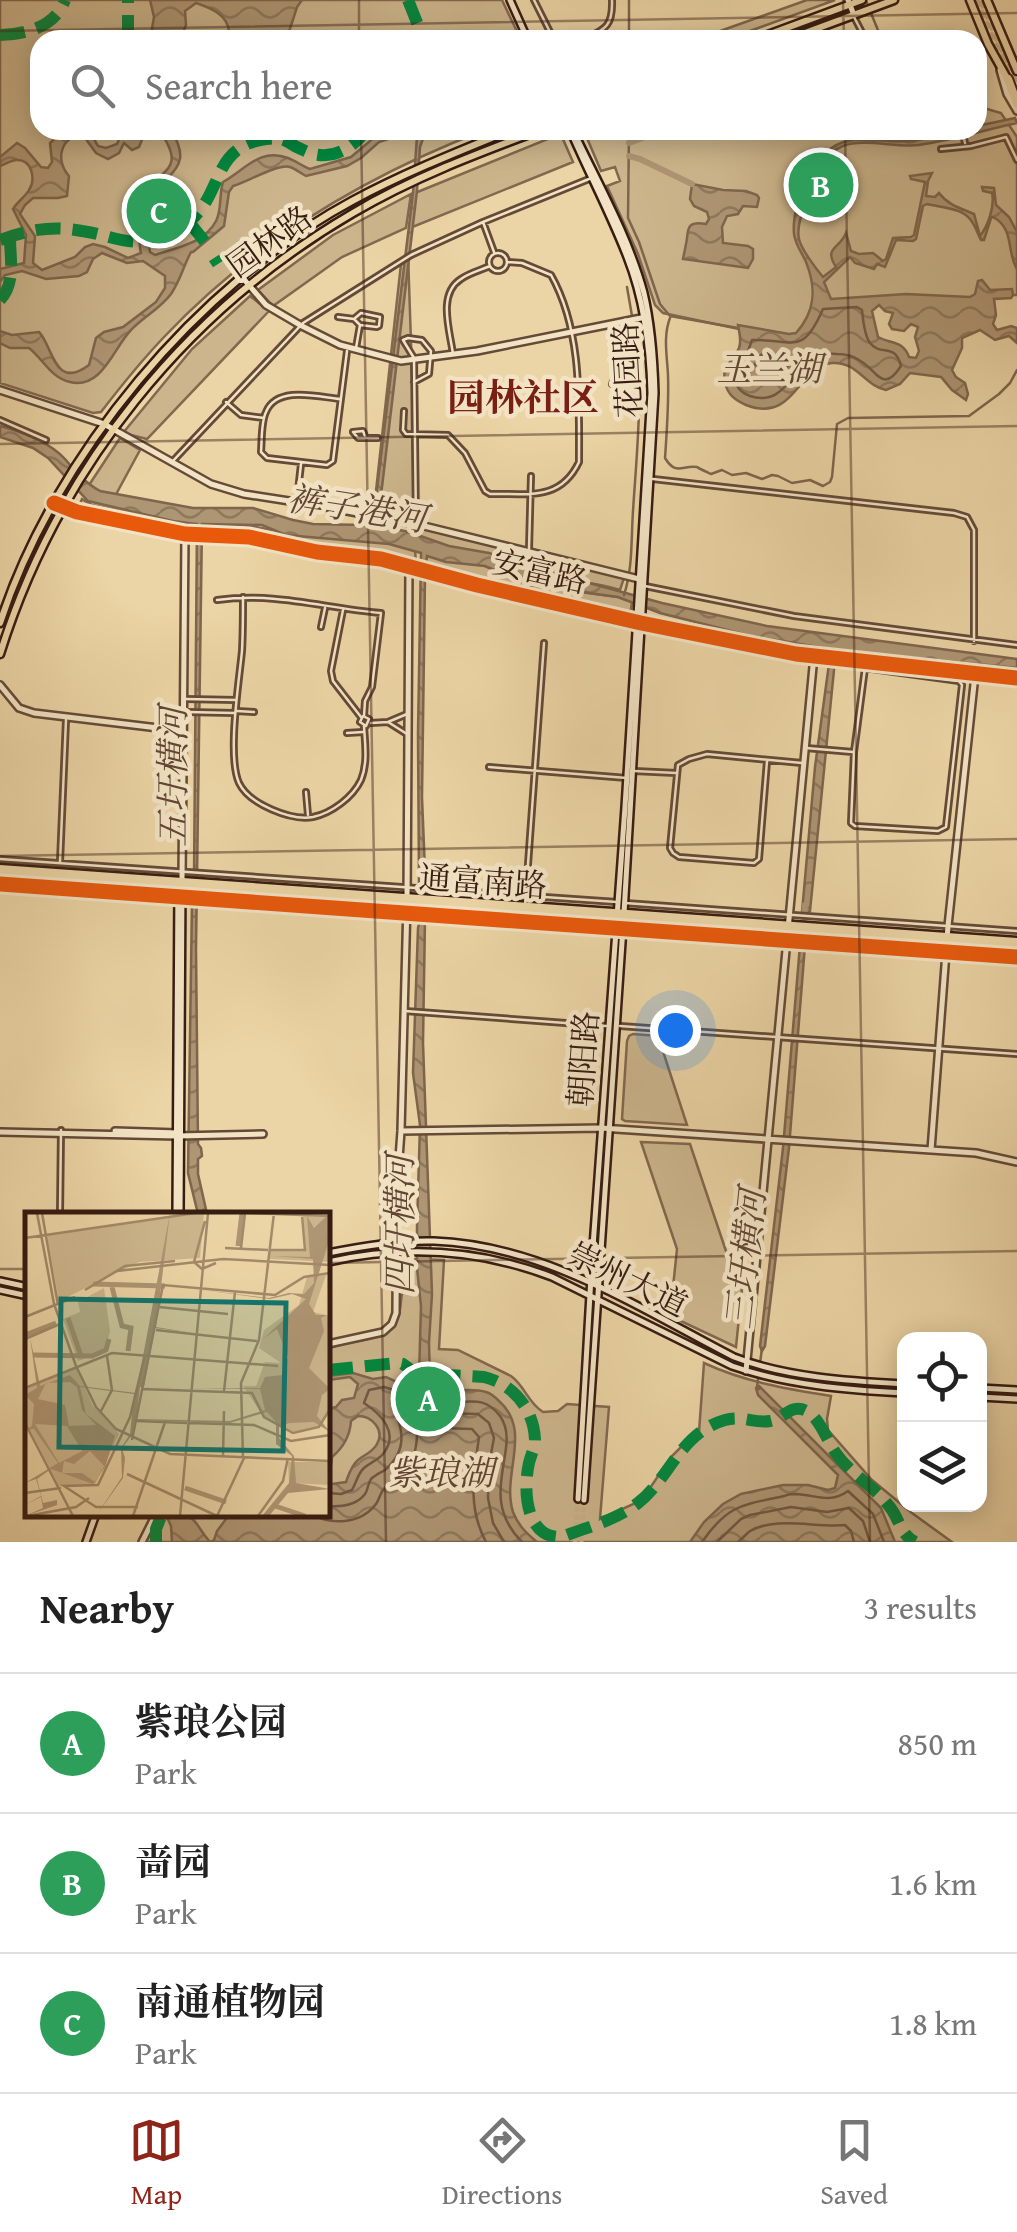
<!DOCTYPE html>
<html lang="en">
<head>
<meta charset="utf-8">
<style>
	:root { --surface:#fff; --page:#f2f2f2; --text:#222; --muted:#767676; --line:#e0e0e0; --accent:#8f2418 }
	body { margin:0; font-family:"Gentium Book Plus","Noto Serif SC",serif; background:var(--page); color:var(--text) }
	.controls { position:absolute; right:30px; bottom:30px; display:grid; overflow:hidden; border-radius:20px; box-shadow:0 5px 25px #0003 }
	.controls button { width:90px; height:90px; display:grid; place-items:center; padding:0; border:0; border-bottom:2px solid var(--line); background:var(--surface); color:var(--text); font:50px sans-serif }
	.you { position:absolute; left:675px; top:1030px; width:35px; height:35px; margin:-25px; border:8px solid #fff; border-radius:50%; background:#1a73e8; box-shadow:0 0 0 15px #1a73e833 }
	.badge { display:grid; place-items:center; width:65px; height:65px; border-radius:50%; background:var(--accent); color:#fff; font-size:32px; font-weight:700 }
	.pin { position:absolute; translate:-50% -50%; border:5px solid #fff; box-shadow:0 2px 10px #0006 }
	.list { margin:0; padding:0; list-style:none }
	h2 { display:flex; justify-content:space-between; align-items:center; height:130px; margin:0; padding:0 40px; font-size:42px }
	h2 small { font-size:32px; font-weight:400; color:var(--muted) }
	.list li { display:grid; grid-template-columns:65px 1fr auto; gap:30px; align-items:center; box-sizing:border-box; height:140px; padding:0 40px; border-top:2px solid var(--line) }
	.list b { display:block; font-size:38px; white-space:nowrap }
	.list p { margin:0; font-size:32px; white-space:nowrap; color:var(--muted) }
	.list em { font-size:32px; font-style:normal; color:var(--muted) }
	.icon { flex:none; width:55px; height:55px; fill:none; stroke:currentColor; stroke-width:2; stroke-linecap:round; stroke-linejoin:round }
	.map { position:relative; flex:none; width:1017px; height:1542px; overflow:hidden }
	.search { position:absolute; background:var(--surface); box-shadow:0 5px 25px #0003; left:30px; right:30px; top:30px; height:110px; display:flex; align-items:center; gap:25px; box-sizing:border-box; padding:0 35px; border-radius:30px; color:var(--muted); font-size:38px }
	.sheet { height:550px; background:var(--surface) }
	nav { display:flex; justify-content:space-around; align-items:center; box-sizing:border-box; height:140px; border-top:2px solid var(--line); background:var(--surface); font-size:28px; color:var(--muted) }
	nav a { display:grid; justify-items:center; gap:5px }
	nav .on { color:var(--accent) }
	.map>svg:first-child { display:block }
</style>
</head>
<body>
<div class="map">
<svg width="1017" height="1542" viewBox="0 0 1017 1542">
	<defs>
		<pattern id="water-waves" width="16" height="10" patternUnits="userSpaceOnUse" patternTransform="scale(2.5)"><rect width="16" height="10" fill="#ae9573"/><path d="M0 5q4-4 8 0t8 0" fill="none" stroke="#8e795d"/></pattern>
	</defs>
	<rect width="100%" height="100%" fill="#ebd4a5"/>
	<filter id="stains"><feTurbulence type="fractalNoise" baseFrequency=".002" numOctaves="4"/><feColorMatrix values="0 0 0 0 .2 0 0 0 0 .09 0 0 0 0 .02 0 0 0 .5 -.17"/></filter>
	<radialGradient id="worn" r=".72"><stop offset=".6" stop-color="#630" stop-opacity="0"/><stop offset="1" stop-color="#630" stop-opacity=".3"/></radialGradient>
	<path fill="#ccb58c" stroke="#82684f" stroke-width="2.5" d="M0 0H502L521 40H40V130H485C365 176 254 242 165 336 142 360 121 386 101 412L93 413 0 383Z
		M807 0H835L725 40H695Z
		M987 109 1001 113 1017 137V295H994L954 302H855L801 342 663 313 655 305 638 254 607 186 620 181 615 167 601 171 587 138 588 130H926L927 132 933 130H977V113Z
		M555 136 562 137 573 162 410 228 415 193Z
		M411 194 406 228 342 257 273 306 258 290 333 235Z
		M408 254 414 431V519L374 509 401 264Z
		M250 296 269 311 147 439 123 433 192 349Z
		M120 438 140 450 114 498 99 494 89 485Z
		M82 499 92 505 156 518 205 525H243L296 534 374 538 415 548 416 564 386 555 317 548 250 533 187 530 78 508Z
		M409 524 624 578 620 590C596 582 575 582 551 577 502 565 454 550 407 535Z
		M423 551 485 566 530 585 618 597 632 602 630 617 478 582 423 567Z
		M633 1034 658 1036 687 1125 625 1121 622 1119 627 1041 629 1036Z
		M641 1142 690 1144 728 1257 745 1259 736 1347 670 1316 677 1249Z
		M415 1259 444 1260 439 1349 458 1350 511 1376C525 1386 528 1403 543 1412L558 1411 567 1404 609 1407 600 1519 638 1502 648 1491 671 1457 684 1444 699 1432 704 1363C745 1382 787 1389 831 1396L827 1419 828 1430 872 1480 912 1513 952 1542H144L159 1515 328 1514V1349C361 1334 398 1348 401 1301 401 1296 404 1290 403 1285 403 1282 401 1280 400 1277 400 1272 401 1266 401 1261Z"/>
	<path fill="url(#water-waves)" stroke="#7e654c" stroke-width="2.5" fill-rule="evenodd" d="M150 0H302L297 7 287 38 283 40H216L229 32C228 15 211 8 196 3L185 11 186 25 180 40H150L154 17Z
		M1015 118 1017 123C985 130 952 140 919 145 897 148 864 138 843 146 820 155 817 176 810 195 804 209 796 224 799 239 801 249 817 270 823 277L836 267C823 247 840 249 846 233L851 251 859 254 873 253 883 261 886 259 893 238 911 237 914 235 925 182 911 179 910 176 932 173 928 181 926 196 935 197 939 193C948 205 960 208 974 214L980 236C988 226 995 206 992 193L983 191 982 187 994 188 996 205 1009 217 1017 232V269C1006 251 1015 229 993 217L991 218 984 240H981C978 235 977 230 974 225 965 207 943 208 927 204L923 206 916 239 913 241 896 240 885 267 877 264 874 269 855 263 850 257 824 282 831 299 906 294 970 297 975 294 978 281 982 280 990 290 1012 289 1013 295 1011 298 994 299 996 315 993 324 997 330 1011 326 1017 328V343L1009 336 995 340 980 330 962 338V348L952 370 956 377 965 383 968 394 966 400 952 390 941 377 910 373 900 384 886 390C865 386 857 361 832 363 797 366 795 424 746 405 735 400 728 395 725 383 721 367 733 361 739 348 742 340 739 332 738 325L789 334 796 333C815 312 817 289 806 262 802 253 795 244 794 234 791 204 815 146 848 141 868 137 889 143 909 141 932 140 953 130 977 130V126ZM879 305 885 311 893 313 889 324 892 329 904 331 911 324 918 327 915 337 919 351 916 358 909 357C903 340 890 344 878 337L872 311Z
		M65 130H106L96 136 95 141 98 146 106 148 117 144 121 135 120 130 131 132 146 130 139 147 132 150 124 143 119 153 108 159 96 153 83 135C60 136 55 161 69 176L67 196 58 198H33L25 205 20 214 35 236 33 263 42 270 75 257 85 247 93 244 105 247 128 258 141 253C140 250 139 239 140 237 140 234 143 232 143 230 146 219 140 208 144 198 156 167 190 174 159 130H171C193 166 171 168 156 195 147 210 146 235 150 252L155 255C175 248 205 243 216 221 222 210 219 194 223 182 245 170 260 147 288 158 296 161 302 166 310 169L351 157 377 135 393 130H426L420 147 417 191 378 521 380 526 409 532 449 546 489 553 531 567 662 603 767 626 1017 659V668L836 650 810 911 802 912 815 767 831 649 751 636 660 613 618 597 530 585 485 566 446 562 427 556 425 577 422 797 425 871 423 892 419 884 418 734 421 553 389 544 286 535 262 525 202 524 196 949 198 1144 201 1148 202 1156 198 1159V1174L207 1214H198L188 1173 192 901 194 876 197 524 173 521 88 501 48 458 33 448 0 437V426C23 432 48 441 65 459 75 471 85 483 100 491L193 508H253L293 520 313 524 365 525 373 522 413 193 417 136 409 132 379 142 361 158 347 166 306 176C300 173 296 169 290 167 279 163 247 182 233 186L229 192 224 226 193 252H191C183 267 181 279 171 294 160 309 143 317 131 330 114 347 102 390 70 382 51 378 43 359 29 348H10L0 343V331L12 335 39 332C53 346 54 391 89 365L96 338 104 332 123 327 156 302 165 288V276L143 261 127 263 102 253 93 259 87 272 79 276 46 279 22 271 5 275 0 282V269L24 263 26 235 13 209C17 202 25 197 29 190 36 179 32 159 16 160 10 161 5 164 0 166V157L17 143 25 148 41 167 48 168 52 162 50 143Z
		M692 184 723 190 746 191 757 195 759 198 757 207 743 206 738 214 727 216 722 227 723 243 748 246 753 249V259L748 268 683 259C684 254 685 249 686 244 689 232 684 220 706 224L709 219 707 212 694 206 690 199Z
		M423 909 425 919 423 1043 432 1294 429 1343 430 1377 439 1389C454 1393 471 1387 486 1392 490 1393 496 1398 499 1401 533 1431 501 1474 513 1512 518 1525 526 1533 537 1542H172L171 1526 166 1515C201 1514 191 1521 210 1542L214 1540 217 1531 229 1515 328 1514V1409L336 1407 342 1400 354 1398 358 1384 350 1377 328 1380V1376L353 1373 373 1379 386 1377 399 1383 417 1380 419 1377 421 1306 417 1268V1227L420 1125 413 1073 418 928ZM358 1416C372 1416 385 1430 377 1444 373 1452 364 1455 358 1460 351 1466 349 1474 346 1482L332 1484 329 1481 332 1457C344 1447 350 1436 351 1421Z
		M800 945H805L789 1148 765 1346 762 1351 760 1346 783 1148Z
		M759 1386 881 1508 895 1542H690L704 1522 723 1504 741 1494 783 1485H808L828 1490 835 1488 838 1475 758 1395 756 1388Z"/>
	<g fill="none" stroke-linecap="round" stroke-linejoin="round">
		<path stroke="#725842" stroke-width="2.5" d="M857 307 862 310C863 319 864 335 870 343 881 357 895 342 901 366 882 395 878 370 859 360 853 356 844 354 837 354 829 353 821 355 814 359 791 371 783 407 750 396 738 392 734 384 735 372L747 354 752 340C794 339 802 357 823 309Z
			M762 354 786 357 790 362C780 378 769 390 749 381L747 376Z
			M328 1493 341 1494 352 1490C356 1483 358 1474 363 1469 369 1463 377 1461 383 1454 400 1433 381 1414 364 1403L369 1390 384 1387 400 1392 422 1388C428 1393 434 1399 442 1401 465 1406 482 1392 500 1416 523 1448 475 1495 522 1542
			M328 1506C341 1507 356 1506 365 1494 368 1490 368 1483 371 1479 375 1475 380 1473 385 1470 405 1453 405 1432 394 1411L396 1406 419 1402 440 1413 478 1414 489 1423 494 1438 489 1464 488 1498 493 1523 504 1542
			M310 1514C331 1525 360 1525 376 1504 379 1500 380 1494 383 1490 393 1476 407 1475 414 1454 418 1443 416 1432 419 1423L441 1428 472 1429 479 1437C474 1474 467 1507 486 1542
			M702 1542C727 1506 741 1505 780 1497 791 1495 785 1494 796 1494 816 1495 830 1504 848 1491L873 1514 884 1542
			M717 1542 741 1519 750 1515 791 1507 827 1512 849 1508 863 1521 870 1542
			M738 1542C742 1539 746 1534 750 1531 776 1516 816 1528 845 1525L851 1531 854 1542"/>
		<path stroke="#7e654c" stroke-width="2.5" d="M866 1 882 40
			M629 40V0
			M629 130 628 218 639 242 660 304 670 316 738 328
			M627 287 632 316
			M670 318C663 336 667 355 668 375 669 402 667 430 665 458 676 476 682 465 697 467 698 468 709 473 711 474L722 470 732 475 746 473 762 479 772 475 778 476 792 483 810 480 823 486 830 482 832 477 837 424 848 418 969 416 999 394 1010 383 1017 370
			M624 595C633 567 631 540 633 511 637 449 644 388 634 326
			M759 1389 757 1387 762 1348"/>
		<path stroke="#ae9573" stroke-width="6" d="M629 143 664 130
			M629 156 640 159 692 184
			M804 921 805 905"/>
		<path stroke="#c7af88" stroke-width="5" stroke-dasharray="5 2.5" stroke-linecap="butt" d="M575 1542 578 1499
			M581 1542 584 1500"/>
		<path stroke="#c7af88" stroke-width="8" stroke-dasharray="8 4" stroke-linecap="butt" d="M975 0 991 38 1017 87
			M982 0 1010 65"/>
		<defs>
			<path id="minor" d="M534 0 554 40
				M854 17 866 40
				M583 40C605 29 613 27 612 0
				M962 130 965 143
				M941 149 971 146 1006 137 1017 160
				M483 222 494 252
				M489 262a9 9 0 1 1 18 0a9 9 0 1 1-18 0Z
				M338 317 354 319 360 325 356 348
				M354 319 361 313 380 317 379 326 377 327 360 325
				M453 354C450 331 437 294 461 279 469 273 481 270 490 266
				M414 382 429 374 431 351 422 340 408 338 403 340 414 358 416 522
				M612 384 618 369
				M340 399C319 397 277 385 266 412 261 422 262 440 261 452L267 458 327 465 333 461 347 351
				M226 402 241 415 264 418
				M404 411 403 430 406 434 448 435 465 453 485 491 490 494C527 493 560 502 579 462 579 400 582 330 551 275L522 263 507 262
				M0 420 46 440
				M365 436 363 431 353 432 358 438H378
				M172 462 303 323 411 255 483 222 589 179
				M653 479 954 513 967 517 974 530V641
				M297 500 301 464
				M529 549 531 476
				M645 586 794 616 1017 645
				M243 597C243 615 243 633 242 651 239 682 227 756 239 783 249 804 291 821 313 817 332 813 353 797 361 780 368 763 365 744 364 726
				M217 600C277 592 322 608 381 613L372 687 365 701 364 716
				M343 610 331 671 333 681 361 717
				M321 627 325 608
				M865 668 959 681 962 685 946 827 938 831 855 826 851 823 854 752Z
				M185 699 236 700
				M237 711 254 712
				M187 712 234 713
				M407 714 388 722 407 734
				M363 716 369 719 366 726 360 722Z
				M371 723 388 722
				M347 733 363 732
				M806 748 853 752
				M767 761 759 859 754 863 679 857 673 853 670 848 678 765 689 759 707 754 802 763
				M489 767 627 778
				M634 771 676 773
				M306 792 308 815
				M0 859 617 902
				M60 862 66 720
				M0 884 617 928
				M625 903 1017 931
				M525 906 544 643
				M625 929 1017 957
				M405 1011 606 1026
				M620 1026 1017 1054
				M60 1214 61 1130"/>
			<path id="tertiary" d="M848 0 854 15
				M1000 70 1007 94 1017 111
				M242 277 266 305 300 325 340 345 401 361 477 351 646 317
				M0 390 104 424 211 484 244 494 315 505 416 524 639 579
				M54 503 77 512 185 534 249 537 317 552 381 559 477 585 641 623 796 654 1017 678
				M0 685 19 708 34 713 183 731
				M182 880 185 534
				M115 1131 178 1133
				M402 1131 601 1128 976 1153 1017 1162
				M0 1132 177 1136 263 1134
				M931 1150 948 926 975 675
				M328 1344 383 1332 392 1324 396 1313 397 1186 401 1131 407 903 409 566
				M746 1371 814 656
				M142 1542 156 1514"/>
			<path id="secondary" d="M510 0 528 40
				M570 130C588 172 610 213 627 257 644 300 650 346 651 393L625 807 592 1260 578 1499
				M573 130C598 183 629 237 644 293 652 326 654 359 655 393L624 913 584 1500
				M176 1214 178 884
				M180 1214 182 883
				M328 1253C362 1246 399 1240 434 1241 544 1245 639 1308 734 1357 785 1377 849 1381 904 1384
				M328 1262C404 1245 479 1249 552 1277L732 1366C786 1385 847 1390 904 1393
				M0 1281 28 1287
				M0 1290 28 1296
				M980 1388 1017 1390
				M980 1397 1017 1399
				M86 1542 96 1514"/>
			<path id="primary" d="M970 0 988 44 1008 80
				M987 0 1017 71
				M754 40 862 0
				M786 40 894 0
				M0 623C54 456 198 284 352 201 404 173 457 152 511 130
				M0 654C58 469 185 311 353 213 412 178 476 154 540 130
				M0 868 1017 941
				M0 873 1017 946"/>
			<path id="trunk" d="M1008 79 1017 103"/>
		</defs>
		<use href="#minor" stroke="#644a37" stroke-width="8"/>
		<use href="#tertiary" stroke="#644a37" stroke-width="10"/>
		<use href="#secondary" stroke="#371c12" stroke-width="10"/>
		<use href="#primary" stroke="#371c12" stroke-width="11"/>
		<use href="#trunk" stroke="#371c12" stroke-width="12"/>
		<use href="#minor" stroke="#f2e3c4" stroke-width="2.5"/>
		<use href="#tertiary" stroke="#f2e3c4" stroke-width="5"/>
		<use href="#secondary" stroke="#f2e3c4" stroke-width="5"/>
		<use href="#primary" stroke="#ebd4a5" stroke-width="6"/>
		<use href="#trunk" stroke="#ebd4a5" stroke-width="8"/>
		<path stroke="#00873e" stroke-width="12" stroke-dasharray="25 12" stroke-linecap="butt" d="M408 0 424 40
			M0 35C27 34 55 27 65 0
			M128 40V0
			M189 222 206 243
			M0 240C28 230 52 225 82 231 111 235 126 247 158 239 180 234 199 216 209 196 220 175 224 153 250 143 257 140 273 137 280 139 287 140 295 147 301 149 327 163 349 152 367 130
			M214 258 218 264
			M0 300C16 283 10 259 10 237
			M328 1370 398 1363 403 1364 415 1373 484 1377C513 1384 534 1409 535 1440 535 1448 531 1454 529 1463 523 1489 525 1539 562 1537 587 1527 617 1520 638 1503 670 1478 680 1433 725 1420 743 1415 755 1424 770 1421 786 1418 793 1400 811 1414 822 1424 827 1440 835 1452 850 1474 874 1486 889 1506 900 1519 899 1533 915 1542
			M156 1542V1529L162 1514"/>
		<defs>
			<path id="cycleway" d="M54 503 77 512 185 534 249 537 317 552 381 559 477 585 641 623 796 654 1017 678
				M0 884 1017 957"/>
		</defs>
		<use href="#cycleway" stroke="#f2e3c4" stroke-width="21"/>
		<use href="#cycleway" stroke="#e8590c" stroke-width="15"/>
	</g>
	<path fill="none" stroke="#371c12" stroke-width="2.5" stroke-opacity="0.45" d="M359 0V40M843 0 844 40M0 31 1017 13M361 130 386 1542M845 130 870 1542M0 444 1017 426M0 856 1017 839M328 1263 1017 1251M0 1269H28"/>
	<g text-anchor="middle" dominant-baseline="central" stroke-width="9" stroke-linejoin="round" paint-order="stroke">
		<g font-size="32" fill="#371c12" stroke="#f2e3c4">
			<text transform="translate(269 241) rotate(-36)">园林路</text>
			<text transform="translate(627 370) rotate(-93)">花园路</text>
			<text transform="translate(540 571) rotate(13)">安富路</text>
			<text transform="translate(483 881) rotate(4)">通富南路</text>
			<text transform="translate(583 1059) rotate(-86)">朝阳路</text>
			<text transform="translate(628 1279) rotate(26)">崇州大道</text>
		</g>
		<g font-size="35" font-style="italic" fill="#614634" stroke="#f2e3c4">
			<text x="769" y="368">玉兰湖</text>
			<text transform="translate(357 508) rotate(9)">裤子港河</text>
			<text transform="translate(172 777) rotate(-90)">五圩横河</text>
			<text transform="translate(399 1225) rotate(-90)">四圩横河</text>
			<text transform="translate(745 1259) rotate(-84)">三圩横河</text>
			<text x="441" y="1472">紫琅湖</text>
		</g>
		<g font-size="38" font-weight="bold" fill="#7a1f14" stroke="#f2e3c4">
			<text x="523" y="397">园林社区</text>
		</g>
	</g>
	<g transform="translate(25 1212)">
		<rect width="305" height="305" fill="#ebd4a5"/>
		<path d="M179 1 175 46 114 50 34 89 22 23ZM278 4 305 5V50L245 47V39H281ZM301 63 288 100 305 104V197L294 215 265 220 239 205 218 174H231L240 150 256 151 234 136 239 118 274 93 282 65ZM79 76 85 119 81 139 53 149 38 107 55 100 53 90ZM51 156 68 194 94 222 69 274H34L0 208V177ZM263 250H305V273L264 271Z" fill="#ccb58c"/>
		<path d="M145 1 131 115 168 121 130 116 119 175 165 176 115 175 111 207 205 209 240 198 235 177 167 176H235L240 165 257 163 263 145 252 117 237 128 281 87 267 82 245 87 177 78 244 86 264 81 279 82 289 71 288 47 247 44 285 45 282 4 289 16 305 1V26L284 92 291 103H302L296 106 299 119 284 156 305 177 297 183 292 204 305 220 289 210 264 211 254 215V226L269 244 271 271 305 277 263 281 244 304H237L264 271 267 244 251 232V210L242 200 205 211 111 208 107 223 97 236 100 246 98 266 71 304 97 265 96 236 105 222 109 182 55 175 61 202 90 224 80 255 68 272 26 257 12 267 18 291 32 288V293L0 304 18 296 16 285 0 293 16 284 11 267 0 271 33 251 9 217 0 218 7 214 9 192 0 183 12 176 5 125 15 174 45 163 55 174 111 181ZM45 170 52 175 57 198 71 213 44 214 40 193 13 187 21 171ZM10 212 42 214 57 239 34 251ZM65 239 79 254 70 270 57 261H37L39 249 49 252Z" fill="#ae9573" fill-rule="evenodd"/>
		<path fill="none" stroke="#ae9573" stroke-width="5" d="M213 34 217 1M68 72 140 74M87 75 97 114 106 116 103 139M43 106 56 144M0 123 31 111M8 143 67 144 81 138 84 127M160 276 201 290M250 294 280 304"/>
		<path fill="none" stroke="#a38a6a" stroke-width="2.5" d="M12 1 29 92 51 154 71 195 91 217 145 242 305 249M17 1 33 93M222 1 305 4M180 9 169 50 177 57 191 51M0 26 171 1M200 36 243 38M216 36 220 1M245 38H280L277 3M92 59 198 47 305 53M60 78 100 54 150 49M134 95 203 102M0 105 50 85M131 118 232 129M0 127 35 112M0 176 87 141 253 154M117 177 227 181 239 205 268 221 294 215 305 197M199 179 210 80M76 199 87 178 82 144M112 209 162 211M0 211 48 304M164 211 229 213 266 229 305 223M107 228 138 73 250 83 279 65 305 61M198 244 199 199M218 246 216 171 234 128 249 1M102 262 192 304 219 246M0 281 36 276M113 295H71L39 274 73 273 105 205 120 143M2 304 51 295 64 286M108 304 140 210M155 304 183 1M233 304 258 269 263 246"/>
		<path fill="#0f766e" fill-opacity="0.15" stroke="#0f766e" stroke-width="5" d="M36 87 261 91 258 239 34 235Z"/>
		<rect width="305" height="305" fill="none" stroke="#371c12" stroke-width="5"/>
	</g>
	<rect width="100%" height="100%" filter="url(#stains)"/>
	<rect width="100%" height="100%" fill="url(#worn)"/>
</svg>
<div class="controls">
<button><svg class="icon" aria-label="locate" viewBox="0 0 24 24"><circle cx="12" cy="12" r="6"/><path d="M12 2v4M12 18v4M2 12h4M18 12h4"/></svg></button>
<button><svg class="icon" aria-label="layers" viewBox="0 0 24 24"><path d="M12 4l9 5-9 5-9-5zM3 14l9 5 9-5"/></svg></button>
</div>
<div class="you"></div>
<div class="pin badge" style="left:428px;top:1399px;background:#2e9e5b">A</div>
<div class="pin badge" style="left:821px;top:185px;background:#2e9e5b">B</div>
<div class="pin badge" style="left:159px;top:211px;background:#2e9e5b">C</div>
<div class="search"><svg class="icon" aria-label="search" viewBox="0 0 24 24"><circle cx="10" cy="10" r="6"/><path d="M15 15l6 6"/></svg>Search here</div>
</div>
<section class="sheet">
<h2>Nearby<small>3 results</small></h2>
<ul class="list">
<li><span class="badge" style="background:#2e9e5b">A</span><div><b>紫琅公园</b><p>Park</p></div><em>850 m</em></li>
<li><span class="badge" style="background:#2e9e5b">B</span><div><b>啬园</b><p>Park</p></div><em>1.6 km</em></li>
<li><span class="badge" style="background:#2e9e5b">C</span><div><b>南通植物园</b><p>Park</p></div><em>1.8 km</em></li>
</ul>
</section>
<nav>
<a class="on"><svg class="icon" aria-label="map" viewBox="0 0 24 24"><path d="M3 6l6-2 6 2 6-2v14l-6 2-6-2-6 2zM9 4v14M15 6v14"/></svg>Map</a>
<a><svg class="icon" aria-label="directions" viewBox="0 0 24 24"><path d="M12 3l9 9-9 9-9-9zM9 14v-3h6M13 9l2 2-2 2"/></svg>Directions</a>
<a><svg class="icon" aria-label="saved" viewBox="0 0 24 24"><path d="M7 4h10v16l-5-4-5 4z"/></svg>Saved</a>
</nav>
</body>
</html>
